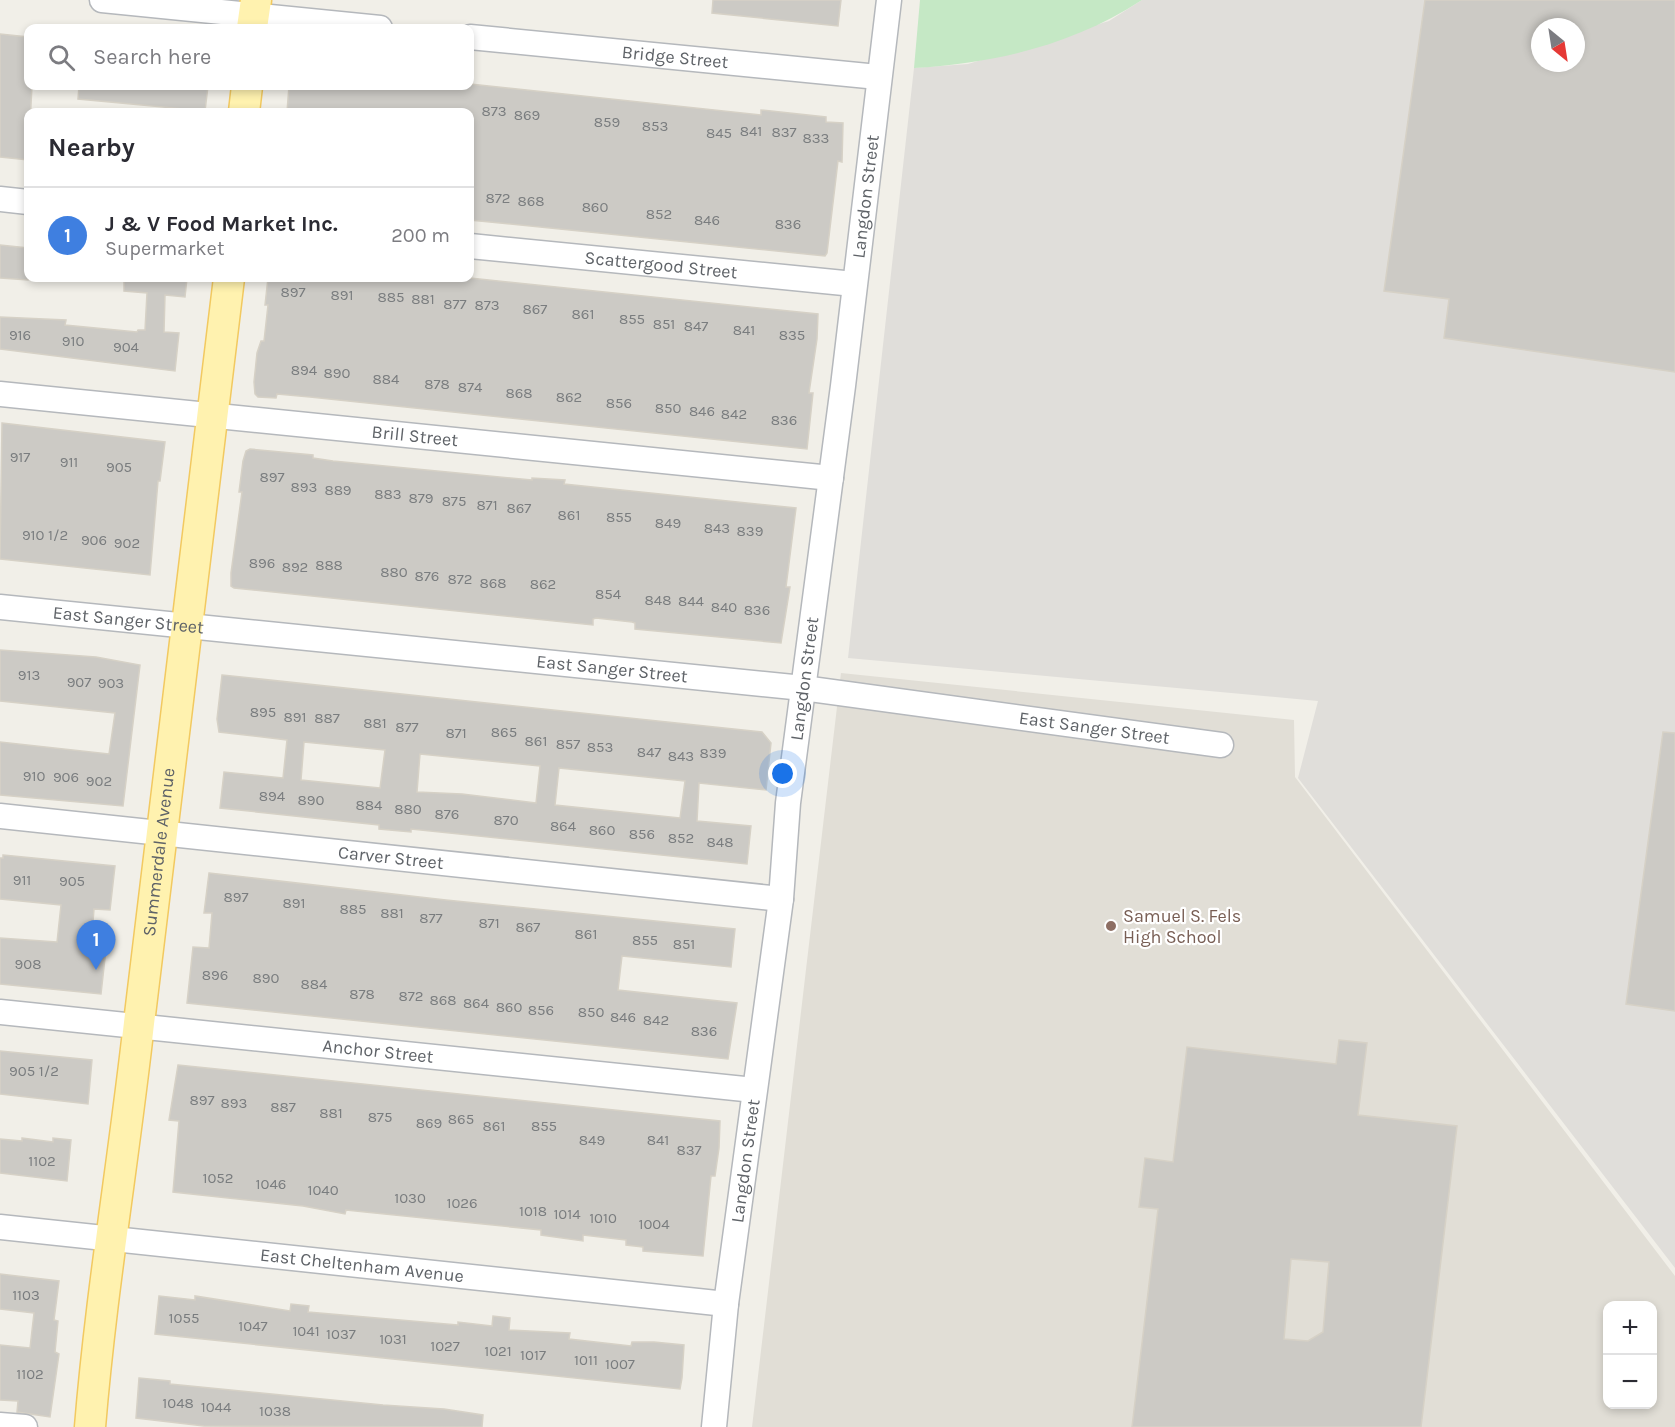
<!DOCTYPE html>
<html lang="en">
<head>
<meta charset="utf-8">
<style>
	:root { --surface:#fff; --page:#f2f2f3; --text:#2b2b33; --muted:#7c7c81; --line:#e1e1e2; --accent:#7c3aed }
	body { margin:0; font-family:Karla,sans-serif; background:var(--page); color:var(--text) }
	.controls { position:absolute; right:18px; bottom:18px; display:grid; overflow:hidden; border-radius:12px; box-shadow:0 3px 9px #0003 }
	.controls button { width:54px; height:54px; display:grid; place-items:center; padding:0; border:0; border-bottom:2px solid var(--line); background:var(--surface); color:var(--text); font:30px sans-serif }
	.compass { position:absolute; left:1531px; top:18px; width:54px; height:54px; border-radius:50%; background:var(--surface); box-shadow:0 3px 9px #0003; rotate:150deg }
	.you { position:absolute; left:783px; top:774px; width:21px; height:21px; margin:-15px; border:4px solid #fff; border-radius:50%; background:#1a73e8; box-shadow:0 0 0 9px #1a73e833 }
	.badge { display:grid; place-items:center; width:39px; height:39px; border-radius:50%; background:var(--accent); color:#fff; font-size:20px; font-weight:700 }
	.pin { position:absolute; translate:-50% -50px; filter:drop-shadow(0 2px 3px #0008) }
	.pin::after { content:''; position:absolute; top:32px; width:21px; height:18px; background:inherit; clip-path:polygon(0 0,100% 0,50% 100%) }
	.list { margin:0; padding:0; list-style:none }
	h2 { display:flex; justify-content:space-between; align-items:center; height:78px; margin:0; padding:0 24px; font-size:26px }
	h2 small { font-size:20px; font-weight:400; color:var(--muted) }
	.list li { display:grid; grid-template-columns:39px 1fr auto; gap:18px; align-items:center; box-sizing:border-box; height:96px; padding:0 24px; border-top:2px solid var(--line) }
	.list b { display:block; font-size:22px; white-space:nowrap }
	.list p { margin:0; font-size:20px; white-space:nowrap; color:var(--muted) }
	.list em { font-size:20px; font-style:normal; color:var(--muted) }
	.icon { flex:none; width:33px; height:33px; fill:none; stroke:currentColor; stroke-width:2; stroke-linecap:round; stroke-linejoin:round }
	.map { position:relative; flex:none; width:1675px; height:1427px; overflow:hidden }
	.search { position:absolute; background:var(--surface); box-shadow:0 3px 9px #0003; left:24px; top:24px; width:450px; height:66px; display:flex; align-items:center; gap:15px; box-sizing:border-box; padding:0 21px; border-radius:12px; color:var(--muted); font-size:22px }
	.panel { position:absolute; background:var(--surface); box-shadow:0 3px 9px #0003; left:24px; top:108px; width:450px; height:174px; border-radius:12px }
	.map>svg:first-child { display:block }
</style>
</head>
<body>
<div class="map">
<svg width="1675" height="1427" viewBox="0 0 1675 1427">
	<rect width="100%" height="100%" fill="#f1efe8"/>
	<path fill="#e0deda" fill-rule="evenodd" d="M1142 0H1675V1268L1298 778 1318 701 848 658 914 68 968 64 1109 21ZM1540 27H1576V63H1540Z"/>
	<path fill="#e1ded6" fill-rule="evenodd" d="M841 673 1294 720 1295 777 1675 1276V1427H752ZM1608 1306H1652V1404H1608Z"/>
	<path fill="#c5e8c5" d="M920 0H1142C1073 45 996 63 914 68Z"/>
	<path fill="#cccac5" stroke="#d6d1c6" stroke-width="1.5" fill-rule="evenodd" d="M713 0H841L838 26 712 13Z
		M1425 0H1675V372L1444 338 1449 299 1384 291ZM1540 27H1576V63H1540Z
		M0 34 28 37V86H32L28 160 0 157Z
		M470 84 761 115V110L826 117V122L843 123 842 162 838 161 827 253 825 256 470 220V112H287L289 86Z
		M79 86H208L205 111 78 99Z
		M0 245 28 248V280L0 278Z
		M124 278H187L185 297 165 295 164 332 179 333 175 371 0 349V317L66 320 65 325 137 332 138 330H145L147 293 124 291Z
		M268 278H470L818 314 817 339 809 393H813L807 449 310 397 277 394 276 398 258 397 255 394 254 382 257 353 261 341H264L268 305H265Z
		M2 423 165 442 160 481H158L150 575 0 559Z
		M250 449 313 455V458L333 461 532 480V478L565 480 564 484 796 508 786 587H790L781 643 635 629V623L632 622 596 618 593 619V625L234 588 231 586V573L242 492H239L243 461 246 451Z
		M0 650 96 657 140 665 123 806 0 795V742L109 754 115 713 0 701Z
		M222 675 762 732 771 743 766 790 699 783 697 821 751 826 747 864 411 829V832L379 829V825L220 808 224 772 283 778 287 740 219 732 217 719ZM304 742 385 750 380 788 301 780ZM420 754 540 766 536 803 462 794 417 792ZM559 768 685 781 680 818 555 805Z
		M1663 732 1675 733V1011L1626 1004Z
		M3 855 115 866 110 910 94 909 91 948 106 949 101 994 0 984V938L57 942 61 905 0 899V858H3Z
		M209 873 446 900 735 929 731 967 622 956 618 990 737 1003 728 1059 187 1003 193 947 209 948 212 913H204Z
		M1339 1040 1367 1043 1358 1115 1457 1126 1421 1427H1132L1158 1209 1139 1207 1145 1158 1173 1162 1187 1047 1336 1064ZM1291 1259 1329 1262 1323 1332 1308 1341 1284 1339Z
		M0 1051 92 1060 88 1104 0 1094Z
		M178 1065 720 1121 719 1148 715 1176H711L703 1256 643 1251V1247L626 1245V1240L583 1235V1241L541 1235V1230L365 1212 346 1210 345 1214 303 1206 173 1192 179 1121 169 1120Z
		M22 1138 53 1142V1138L71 1140 67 1181 0 1173V1139L22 1141Z
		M0 1274 59 1281 54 1320 58 1321 55 1352 59 1354 50 1417 17 1412 18 1401 0 1400V1345L30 1348 34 1313 0 1309Z
		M159 1296 195 1300V1296L290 1311 291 1304 309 1306 308 1312 458 1325V1322L492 1326 493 1316 510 1318 509 1330 570 1333 569 1339 631 1346 632 1342H654L684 1345 682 1378 680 1389 155 1334Z
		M139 1378 170 1381V1384L383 1405 444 1409 483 1415 482 1427 204 1426 136 1418Z"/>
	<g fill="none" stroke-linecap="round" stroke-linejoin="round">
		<defs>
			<g id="minor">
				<path d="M102 0 380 28"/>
				<path id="s1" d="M470 37 878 77"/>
				<path d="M0 199 28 202"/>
				<path id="s2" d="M470 246 854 284"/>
				<path id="s3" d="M0 394 831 478"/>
				<path id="s4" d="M0 607 803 688 1221 745"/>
				<path id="s5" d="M0 816 781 899"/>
				<path id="s6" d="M0 1012 754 1090"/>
				<path id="s7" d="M0 1227 726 1304"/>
				<path d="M0 1425 25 1427"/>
				<path id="s8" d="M714 1427 726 1304 781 899 788 803 843 386 889 0"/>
			</g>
			<g id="major">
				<path d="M252 28 256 0"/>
				<path d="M244 112 247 86"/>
				<path id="s9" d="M90 1427C101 1292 124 1158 139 1023 167 774 198 526 229 278"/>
			</g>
		</defs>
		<use href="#minor" stroke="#b5b8bc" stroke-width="27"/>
		<use href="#major" stroke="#f2c960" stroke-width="33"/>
		<use href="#minor" stroke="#fff" stroke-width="24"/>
		<use href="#major" stroke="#fff2af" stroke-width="30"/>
	</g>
	<circle fill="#8d6e63" stroke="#fff" stroke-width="2" cx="1111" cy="926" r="6"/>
	<g text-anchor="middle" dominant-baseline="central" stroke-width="4.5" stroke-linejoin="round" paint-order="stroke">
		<g font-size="15" fill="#7a7d7f">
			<text x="494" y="111">873</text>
			<text x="527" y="115">869</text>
			<text x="607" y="122">859</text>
			<text x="655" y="126">853</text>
			<text x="751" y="131">841</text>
			<text x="784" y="132">837</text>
			<text x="719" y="133">845</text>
			<text x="816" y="138">833</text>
			<text x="498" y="198">872</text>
			<text x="531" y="201">868</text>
			<text x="595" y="207">860</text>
			<text x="659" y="214">852</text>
			<text x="707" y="220">846</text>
			<text x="788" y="224">836</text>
			<text x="293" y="292">897</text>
			<text x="342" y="295">891</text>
			<text x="391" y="297">885</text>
			<text x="423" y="299">881</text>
			<text x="455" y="304">877</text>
			<text x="487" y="305">873</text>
			<text x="535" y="309">867</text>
			<text x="583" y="314">861</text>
			<text x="632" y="319">855</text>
			<text x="664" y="324">851</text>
			<text x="696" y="326">847</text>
			<text x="744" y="330">841</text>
			<text x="20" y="335">916</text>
			<text x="792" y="335">835</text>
			<text x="73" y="341">910</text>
			<text x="126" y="347">904</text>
			<text x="304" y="370">894</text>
			<text x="337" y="373">890</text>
			<text x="386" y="379">884</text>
			<text x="437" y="384">878</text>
			<text x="470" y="387">874</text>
			<text x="519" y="393">868</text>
			<text x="569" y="397">862</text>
			<text x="619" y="403">856</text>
			<text x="668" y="408">850</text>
			<text x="702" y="411">846</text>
			<text x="734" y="414">842</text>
			<text x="784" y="420">836</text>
			<text x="20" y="457">917</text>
			<text x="69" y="462">911</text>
			<text x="119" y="467">905</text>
			<text x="272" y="477">897</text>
			<text x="304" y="487">893</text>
			<text x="338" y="490">889</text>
			<text x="388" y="494">883</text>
			<text x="421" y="498">879</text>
			<text x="454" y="501">875</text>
			<text x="487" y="505">871</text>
			<text x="519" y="508">867</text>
			<text x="569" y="515">861</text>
			<text x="619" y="517">855</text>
			<text x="668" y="523">849</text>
			<text x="717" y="528">843</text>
			<text x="750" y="531">839</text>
			<text x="45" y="535">910 1/2</text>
			<text x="94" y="540">906</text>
			<text x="127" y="543">902</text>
			<text x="262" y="563">896</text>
			<text x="329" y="565">888</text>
			<text x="295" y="567">892</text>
			<text x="394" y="572">880</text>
			<text x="427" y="576">876</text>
			<text x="460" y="579">872</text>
			<text x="493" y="583">868</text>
			<text x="543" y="584">862</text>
			<text x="608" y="594">854</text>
			<text x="658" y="600">848</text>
			<text x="691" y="601">844</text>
			<text x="724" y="607">840</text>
			<text x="757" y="610">836</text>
			<text x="29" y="675">913</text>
			<text x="79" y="682">907</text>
			<text x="111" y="683">903</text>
			<text x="263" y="712">895</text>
			<text x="295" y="717">891</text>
			<text x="327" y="718">887</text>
			<text x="375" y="723">881</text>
			<text x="407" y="727">877</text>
			<text x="504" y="732">865</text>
			<text x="456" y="733">871</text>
			<text x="536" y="741">861</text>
			<text x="568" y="744">857</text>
			<text x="600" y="747">853</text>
			<text x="649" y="752">847</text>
			<text x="713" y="753">839</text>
			<text x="681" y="756">843</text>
			<text x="34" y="776">910</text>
			<text x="66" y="777">906</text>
			<text x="99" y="781">902</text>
			<text x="272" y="796">894</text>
			<text x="311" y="800">890</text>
			<text x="369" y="805">884</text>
			<text x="408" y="809">880</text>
			<text x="447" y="814">876</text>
			<text x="506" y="820">870</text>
			<text x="563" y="826">864</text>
			<text x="602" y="830">860</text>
			<text x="642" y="834">856</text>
			<text x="681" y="838">852</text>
			<text x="720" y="842">848</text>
			<text x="22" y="880">911</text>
			<text x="72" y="881">905</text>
			<text x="236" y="897">897</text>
			<text x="294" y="903">891</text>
			<text x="353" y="909">885</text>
			<text x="392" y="913">881</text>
			<text x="431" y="918">877</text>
			<text x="489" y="923">871</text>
			<text x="528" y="927">867</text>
			<text x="586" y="934">861</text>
			<text x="645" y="940">855</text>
			<text x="684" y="944">851</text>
			<text x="28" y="964">908</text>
			<text x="215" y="975">896</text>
			<text x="266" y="978">890</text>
			<text x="314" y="984">884</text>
			<text x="362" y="994">878</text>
			<text x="411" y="996">872</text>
			<text x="443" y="1000">868</text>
			<text x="476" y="1003">864</text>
			<text x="509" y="1007">860</text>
			<text x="541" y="1010">856</text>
			<text x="591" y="1012">850</text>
			<text x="623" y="1017">846</text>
			<text x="656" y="1020">842</text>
			<text x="704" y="1031">836</text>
			<text x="34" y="1071">905 1/2</text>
			<text x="202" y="1100">897</text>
			<text x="234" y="1103">893</text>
			<text x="283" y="1107">887</text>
			<text x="331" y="1113">881</text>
			<text x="380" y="1117">875</text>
			<text x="461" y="1119">865</text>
			<text x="429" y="1123">869</text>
			<text x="494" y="1126">861</text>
			<text x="544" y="1126">855</text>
			<text x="592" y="1140">849</text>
			<text x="658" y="1140">841</text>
			<text x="689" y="1150">837</text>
			<text x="42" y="1161">1102</text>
			<text x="218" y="1178">1052</text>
			<text x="271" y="1184">1046</text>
			<text x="323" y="1190">1040</text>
			<text x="410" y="1198">1030</text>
			<text x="462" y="1203">1026</text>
			<text x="533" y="1211">1018</text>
			<text x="567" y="1214">1014</text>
			<text x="603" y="1218">1010</text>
			<text x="654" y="1224">1004</text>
			<text x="26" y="1295">1103</text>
			<text x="184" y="1318">1055</text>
			<text x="253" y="1326">1047</text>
			<text x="306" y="1331">1041</text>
			<text x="341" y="1334">1037</text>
			<text x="393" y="1339">1031</text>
			<text x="445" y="1346">1027</text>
			<text x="498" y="1351">1021</text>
			<text x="533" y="1355">1017</text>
			<text x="586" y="1360">1011</text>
			<text x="620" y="1364">1007</text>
			<text x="30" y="1374">1102</text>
			<text x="178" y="1403">1048</text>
			<text x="216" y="1407">1044</text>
			<text x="275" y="1411">1038</text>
		</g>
		<g font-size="18" fill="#5f6368" stroke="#fff">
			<text stroke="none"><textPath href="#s1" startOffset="206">Bridge Street</textPath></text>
			<text stroke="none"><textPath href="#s8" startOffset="1240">Langdon Street</textPath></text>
			<text stroke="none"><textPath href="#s2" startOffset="192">Scattergood Street</textPath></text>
			<text stroke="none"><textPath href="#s3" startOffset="417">Brill Street</textPath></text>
			<text stroke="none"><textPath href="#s4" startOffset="129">East Sanger Street</textPath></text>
			<text stroke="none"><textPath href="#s4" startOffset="615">East Sanger Street</textPath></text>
			<text stroke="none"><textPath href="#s8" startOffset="754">Langdon Street</textPath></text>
			<text stroke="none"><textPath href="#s4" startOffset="1101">East Sanger Street</textPath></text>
			<text stroke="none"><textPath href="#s9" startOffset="579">Summerdale Avenue</textPath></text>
			<text stroke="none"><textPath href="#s5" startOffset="393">Carver Street</textPath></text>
			<text stroke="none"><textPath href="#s6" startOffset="380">Anchor Street</textPath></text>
			<text stroke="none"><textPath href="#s8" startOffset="268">Langdon Street</textPath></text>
			<text stroke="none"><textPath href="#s7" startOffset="364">East Cheltenham Avenue</textPath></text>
		</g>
		<g font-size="18" fill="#785e54" stroke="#fff" text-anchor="start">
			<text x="1123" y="916">Samuel S. Fels<tspan x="1123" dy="21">High School</tspan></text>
		</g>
	</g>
</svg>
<div class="controls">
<button>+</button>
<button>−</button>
</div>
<svg class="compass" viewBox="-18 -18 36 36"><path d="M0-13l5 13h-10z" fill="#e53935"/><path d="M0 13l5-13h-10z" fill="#7c7c81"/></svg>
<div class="you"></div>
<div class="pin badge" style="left:96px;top:970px;background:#3f7fe0">1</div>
<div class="search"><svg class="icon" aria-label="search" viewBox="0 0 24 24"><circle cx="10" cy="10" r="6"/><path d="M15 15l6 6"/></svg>Search here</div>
<section class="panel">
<h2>Nearby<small></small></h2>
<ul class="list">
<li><span class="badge" style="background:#3f7fe0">1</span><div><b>J &amp; V Food Market Inc.</b><p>Supermarket</p></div><em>200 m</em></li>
</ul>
</section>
</div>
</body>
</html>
